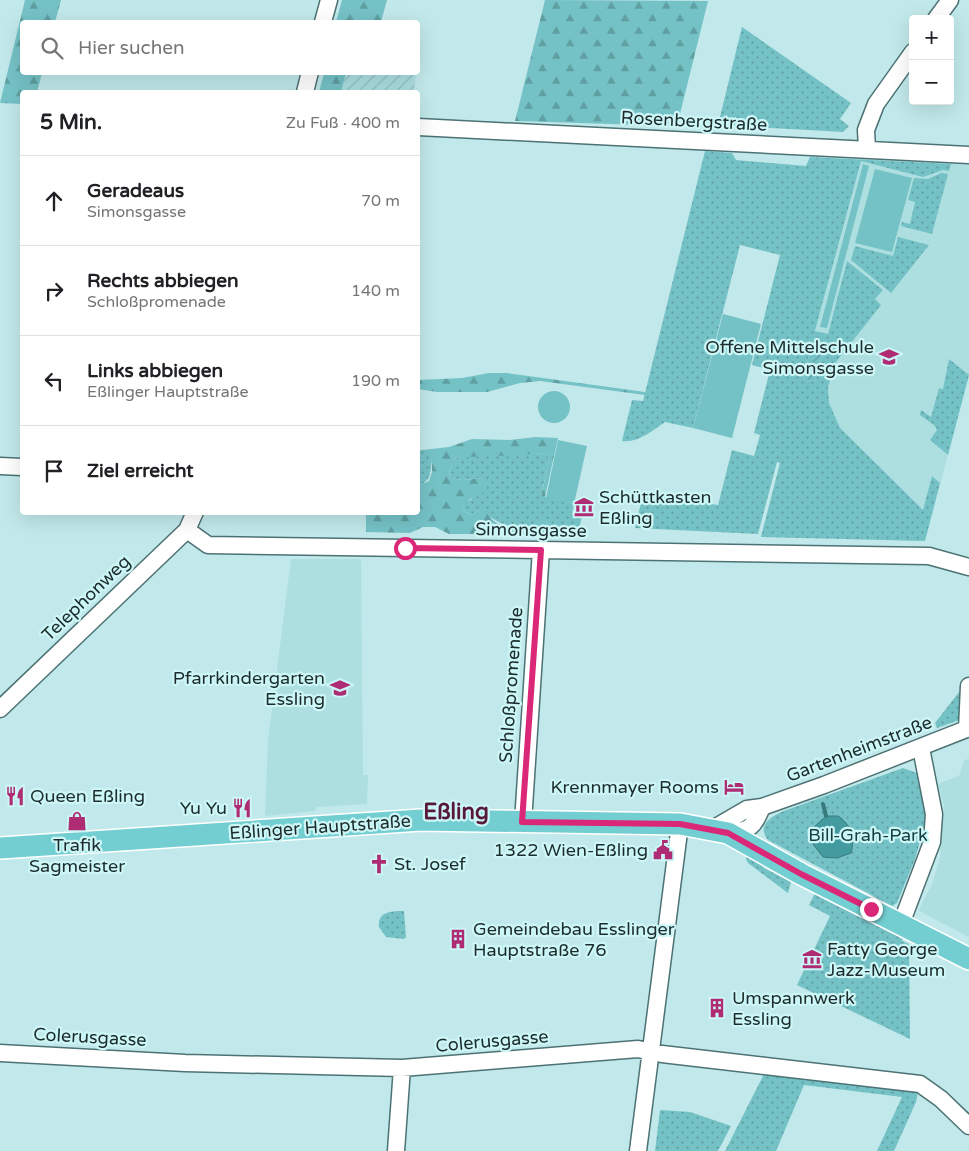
<!DOCTYPE html>
<html lang="de">
<head>
<meta charset="utf-8">
<style>
	:root { --surface:#fff; --page:#f2f2f2; --text:#202124; --muted:#757577; --line:#e0e0e0 }
	body { margin:0; font-family:"Varela Round",sans-serif; background:var(--page); color:var(--text) }
	.controls { position:absolute; right:15px; top:15px; display:grid; overflow:hidden; border-radius:5px; box-shadow:0 5px 20px #0002 }
	.controls button { width:45px; height:45px; display:grid; place-items:center; padding:0; border:0; border-bottom:1px solid var(--line); background:var(--surface); color:var(--text); font:25px sans-serif }
	.stop { position:absolute; width:15px; height:15px; margin:-11px; border:4px solid #db2777; border-radius:50%; background:#fff }
	.stop.end { background:#db2777; border-color:#fff; box-shadow:0 1px 5px #0008 }
	.list { margin:0; padding:0; list-style:none }
	h2 { display:flex; justify-content:space-between; align-items:center; height:65px; margin:0; padding:0 20px; font-size:21px }
	h2 small { font-size:16px; font-weight:400; color:var(--muted) }
	.list li { display:grid; grid-template-columns:32px 1fr auto; gap:15px; align-items:center; box-sizing:border-box; height:90px; padding:0 20px; border-top:1px solid var(--line) }
	.list b { display:block; font-size:19px; white-space:nowrap }
	.list p { margin:0; font-size:16px; white-space:nowrap; color:var(--muted) }
	.list em { font-size:16px; font-style:normal; color:var(--muted) }
	.icon { flex:none; width:28px; height:28px; fill:none; stroke:currentColor; stroke-width:2; stroke-linecap:round; stroke-linejoin:round }
	.map { position:relative; flex:none; width:969px; height:1151px; overflow:hidden }
	.search { position:absolute; background:var(--surface); box-shadow:0 5px 20px #0002; left:20px; top:20px; width:400px; height:55px; display:flex; align-items:center; gap:12px; box-sizing:border-box; padding:0 18px; border-radius:5px; color:var(--muted); font-size:19px }
	.panel { position:absolute; background:var(--surface); box-shadow:0 5px 20px #0002; left:20px; top:90px; width:400px; height:425px; border-radius:5px }
	.map>svg:first-child { display:block }
</style>
</head>
<body>
<div class="map">
<svg width="969" height="1151" viewBox="0 0 969 1151">
	<defs>
		<pattern id="industrial-furrows" width="10" height="10" patternUnits="userSpaceOnUse" patternTransform="scale(1.25)"><rect width="10" height="10" fill="#addfe1"/><path d="M-1 1l2-2M0 10L10 0M9 11l2-2" fill="none" stroke="#94c0c1"/></pattern>
		<pattern id="grass-dots" width="8" height="8" patternUnits="userSpaceOnUse" patternTransform="scale(1.25)"><rect width="8" height="8" fill="#75c2c6"/><path d="M2 2h.1M6 6h.1" fill="none" stroke="#5f9ea1" stroke-width="1.8" stroke-linecap="round"/></pattern>
		<pattern id="forest-firs" width="22" height="20" patternUnits="userSpaceOnUse" patternTransform="scale(1.25)"><rect width="22" height="20" fill="#75c2c6"/><path d="M5 1l3.5 6h-7zM16 11l3.5 6h-7z" fill="#5f9ea1"/></pattern>
		<pattern id="garden-furrows" width="10" height="10" patternUnits="userSpaceOnUse" patternTransform="scale(1.25)"><rect width="10" height="10" fill="#75c2c6"/><path d="M-1 1l2-2M0 10L10 0M9 11l2-2" fill="none" stroke="#5f9ea1"/></pattern>
	</defs>
	<rect width="100%" height="100%" fill="#c1e8ea"/>
	<path fill="#addfe1" d="M861 159 969 165V375L940 485 925 541 761 537Z
		M291 559H361L363 775H368L367 804 316 807 315 811 265 816 268 741Z
		M969 758V937L919 911V909L932 884 940 858 944 806 938 784 959 776 964 761Z"/>
	<path fill="url(#industrial-furrows)" d="M346 73H416L414 92H341Z"/>
	<path fill="url(#grass-dots)" fill-rule="evenodd" d="M742 27 851 103 840 119 849 126 843 132 718 125Z
		M705 151 732 153 736 160 806 166 810 157 951 164 949 171 943 170 923 177 861 161 815 331 828 334 847 261 883 290 875 299 881 305 836 362 828 387 829 403 840 428 923 510 932 476 940 483 925 541 761 537 780 463 777 462 758 534 635 528 643 494 718 505 732 450 754 456 760 435 754 433 770 370 752 365 780 255 740 245 693 428 665 422C652 431 638 443 622 441L632 400 643 401ZM813 341 825 344 815 382 803 378Z
		M941 173 948 174 932 234 901 226 902 222 910 224 915 202 908 200 914 178 928 179Z
		M898 237 929 245 891 293 851 260 855 246 893 256Z
		M949 359 969 375 948 455 930 440 937 430 934 425 920 415 921 410 931 417 939 388 943 389Z
		M418 450H422L432 459C430 473 432 479 419 486Z
		M526 453 547 454 549 460 541 496 574 504 572 514 582 516 578 534 569 528 541 521C518 534 500 525 480 510L472 514 465 512 462 506 465 501 471 500 484 478 462 480 451 478 449 472 455 458C478 454 502 455 526 453Z
		M963 687 962 719 937 728 935 723Z
		M903 768 917 773 926 820 915 859 897 903 892 906 768 840C757 826 769 818 781 812Z
		M747 855 760 862 764 868 791 882 788 893 748 863 746 859Z
		M815 893 903 938 902 941 909 944 910 1039 797 985 830 916 809 905Z
		M404 911 406 937 404 939 386 937 379 927C377 911 393 911 404 911Z
		M764 1074 918 1092 916 1102 894 1151H877L902 1097 804 1085 776 1151H725Z
		M660 1110 690 1112 731 1126 718 1151H655Z"/>
	<path fill="url(#forest-firs)" d="M25 0H61L55 22H22V72L42 73 37 92H22V104L0 103Z
		M342 0H387L381 22H336Z
		M545 0 708 1 677 126 515 121Z
		M324 73H346L341 92H319Z
		M489 373H507L645 392V395L540 381 520 383 487 392H437L418 389V380L462 378Z
		M535 437 558 438 545 497H541L549 460 547 454C528 453 510 456 491 456 479 457 468 456 455 458L449 472 451 478 462 480 484 478 487 482V489C480 497 467 498 462 506L465 512 472 514 480 510 487 511C494 532 525 529 541 521L569 528 578 534H449L435 527H423L410 533 366 532V513L418 512V486L429 481 432 472V459L425 455 422 450 449 447 472 439 510 440Z"/>
	<path fill="url(#garden-furrows)" d="M813 341 825 344 815 382 803 378Z"/>
	<path fill="#75c2c6" d="M863 164 869 166 827 328 820 327Z
		M875 169 912 178 892 252 855 243Z
		M723 314 761 324 732 438 693 428Z
		M538 407a16 16 0 1 1 32 0a16 16 0 1 1-32 0Z
		M558 440 587 446 574 504 546 498Z"/>
	<path fill="#449b9f" stroke="#387a7c" d="M826 816H838C851 824 855 839 851 853L837 858 823 857 813 844V828Z"/>
	<g fill="none" stroke-linecap="round" stroke-linejoin="round">
		<path stroke="#387a7c" stroke-width="4" d="M823 804 826 816"/>
		<defs>
			<path id="minor" d="M936 19 950 0
				M323 22 329 0
				M305 92 310 72
				M418 127 969 155
				M867 149 866 130 876 104 913 52
				M0 466 22 467
				M187 530 208 545 929 556 969 567
				M0 709 187 530 195 512
				M967 729 969 686
				M523 822 541 550
				M711 830 747 809 762 807 824 785 969 728
				M728 833C751 830 753 828 762 807
				M901 924 932 842 934 814 921 748
				M0 1053 185 1063 402 1068 638 1049 662 1054 920 1084 941 1099 969 1126
				M396 1151 402 1068
				M638 1151 680 824"/>
			<path id="major" d="M0 848 421 820 680 824 728 833 801 874 969 959"/>
		</defs>
		<use href="#minor" stroke="#4d7273" stroke-width="19"/>
		<use href="#major" stroke="#fff" stroke-width="24"/>
		<use href="#minor" stroke="#fff" stroke-width="16"/>
		<use href="#major" stroke="#73ced2" stroke-width="21"/>
	</g>
	<g fill="none" stroke-linecap="round" stroke-linejoin="round">
		<path stroke="#db2777" stroke-width="6" d="M405 548 541 550 522 822 680 824 728 833 801 874 871 909"/>
	</g>
	<defs>
		<symbol id="school-bare" viewBox="-9 -9 18 18"><path d="M0-5L7-2L0 1L-7-2ZM-4 1L0 2.5L4 1V4Q0 6-4 4Z" fill="#af2c74" stroke="#cdf6f7" stroke-width="2.5" paint-order="stroke"/></symbol>
		<symbol id="museum-bare" viewBox="-9 -9 18 18"><path d="M0-6L6-3V-2H-6V-3ZM-5-1h2V3h-2ZM-1-1h2V3h-2ZM3-1h2V3H3ZM-6 4H6V6H-6Z" fill="#af2c74" stroke="#cdf6f7" stroke-width="2.5" paint-order="stroke"/></symbol>
		<symbol id="hotel-bare" viewBox="-9 -9 18 18"><path d="M-6-4.5h1.5V1H6V5H4.5V3h-9V5H-6ZM-4 0a1.8 1.8 0 1 1 3.6 0ZM.5 0V-2.5h3Q6-2.5 6 0Z" fill="#af2c74" stroke="#cdf6f7" stroke-width="2.5" paint-order="stroke"/></symbol>
		<symbol id="restaurant-bare" viewBox="-9 -9 18 18"><path d="M-5-6h1v4h1v-4h1v4h1v-4h1v5L-1.5 .5V6h-2V.5L-5-1ZM5-6V6H3V1.5H1.5Q1.5-4 5-6Z" fill="#af2c74" stroke="#cdf6f7" stroke-width="2.5" paint-order="stroke"/></symbol>
		<symbol id="shop-bare" viewBox="-9 -9 18 18"><path d="M-5-2.5h2.3a2.7 3.5 0 0 1 5.4 0H5L5.5 6h-11ZM-1.5-2.5h3a1.5 2.3 0 0 0-3 0Z" fill="#af2c74" stroke="#cdf6f7" stroke-width="2.5" paint-order="stroke"/></symbol>
		<symbol id="civic-bare" viewBox="-9 -9 18 18"><path d="M-.6-6.5H3V-4.5H.6V-3L4-1V1h2V6H-6V1h2V-1L-.6-3ZM-1.2 2.5V6h2.4V2.5Z" fill="#af2c74" stroke="#cdf6f7" stroke-width="2.5" paint-order="stroke"/></symbol>
		<symbol id="church-bare" viewBox="-9 -9 18 18"><path d="M-1.2-6h2.4v3.5h3.3v2.4h-3.3V6h-2.4V-.1h-3.3v-2.4h3.3Z" fill="#af2c74" stroke="#cdf6f7" stroke-width="2.5" paint-order="stroke"/></symbol>
		<symbol id="building-bare" viewBox="-9 -9 18 18"><path d="M-4-6H4V6H1V3H-1V6H-4ZM-2.5-4.3h1.7v1.8h-1.7ZM.8-4.3h1.7v1.8H.8ZM-2.5-1h1.7V.8h-1.7ZM.8-1h1.7V.8H.8Z" fill="#af2c74" stroke="#cdf6f7" stroke-width="2.5" paint-order="stroke"/></symbol>
	</defs>
	<g fill-rule="evenodd">
		<use href="#school-bare" x="875" y="343" width="28" height="28"/>
		<use href="#museum-bare" x="570" y="493" width="28" height="28"/>
		<use href="#school-bare" x="326" y="674" width="28" height="28"/>
		<use href="#hotel-bare" x="720" y="773" width="28" height="28"/>
		<use href="#restaurant-bare" x="1" y="782" width="28" height="28"/>
		<use href="#restaurant-bare" x="228" y="794" width="28" height="28"/>
		<use href="#shop-bare" x="63" y="807" width="28" height="28"/>
		<use href="#civic-bare" x="649" y="836" width="28" height="28"/>
		<use href="#church-bare" x="365" y="850" width="28" height="28"/>
		<use href="#building-bare" x="444" y="925" width="28" height="28"/>
		<use href="#museum-bare" x="798" y="945" width="28" height="28"/>
		<use href="#building-bare" x="703" y="994" width="28" height="28"/>
	</g>
	<g text-anchor="middle" dominant-baseline="central" stroke-width="4.5" stroke-linejoin="round" paint-order="stroke">
		<g font-size="18" fill="#1c2c2c" stroke="#cdf6f7">
			<text transform="translate(694 121) rotate(3)">Rosenbergstraße</text>
			<text transform="translate(531 530) rotate(1)">Simonsgasse</text>
			<text transform="translate(86 598) rotate(-44)">Telephonweg</text>
			<text transform="translate(511 685) rotate(-86)">Schloßpromenade</text>
			<text transform="translate(859 749) rotate(-21)">Gartenheimstraße</text>
			<text transform="translate(320 827) rotate(-4)">Eßlinger Hauptstraße</text>
			<text transform="translate(90 1037) rotate(3)">Colerusgasse</text>
			<text transform="translate(492 1041) rotate(-5)">Colerusgasse</text>
		</g>
		<g font-size="18" fill="#1c2c2c" stroke="#cdf6f7" text-anchor="start">
			<text x="874" y="347" text-anchor="end">Offene Mittelschule<tspan x="874" dy="21">Simonsgasse</tspan></text>
			<text x="599" y="497">Schüttkasten<tspan x="599" dy="21">Eßling</tspan></text>
			<text x="325" y="678" text-anchor="end">Pfarrkindergarten<tspan x="325" dy="21">Essling</tspan></text>
			<text x="719" y="787" text-anchor="end">Krennmayer Rooms</text>
			<text x="30" y="796">Queen Eßling</text>
			<text x="227" y="808" text-anchor="end">Yu Yu</text>
			<text x="77" y="845" text-anchor="middle">Trafik<tspan x="77" dy="21">Sagmeister</tspan></text>
			<text x="648" y="850" text-anchor="end">1322 Wien-Eßling</text>
			<text x="394" y="864">St. Josef</text>
			<text x="473" y="929">Gemeindebau Esslinger<tspan x="473" dy="21">Hauptstraße 76</tspan></text>
			<text x="827" y="949">Fatty George<tspan x="827" dy="21">Jazz-Museum</tspan></text>
			<text x="732" y="998">Umspannwerk<tspan x="732" dy="21">Essling</tspan></text>
		</g>
		<g font-size="18" fill="#153e40" stroke="#cdf6f7">
			<text x="868" y="835">Bill-Grah-Park</text>
		</g>
		<g font-size="22" font-weight="bold" fill="#571839" stroke="#cdf6f7">
			<text x="456" y="812">Eßling</text>
		</g>
	</g>
</svg>
<div class="controls">
<button>+</button>
<button>−</button>
</div>
<div class="stop" style="left:405px;top:548px"></div>
<div class="stop end" style="left:871px;top:909px"></div>
<div class="search"><svg class="icon" aria-label="search" viewBox="0 0 24 24"><circle cx="10" cy="10" r="6"/><path d="M15 15l6 6"/></svg>Hier suchen</div>
<section class="panel">
<h2>5 Min.<small>Zu Fuß · 400 m</small></h2>
<ul class="list">
<li><svg class="icon" aria-label="ahead" viewBox="0 0 24 24"><path d="M12 20V5M6 11l6-6 6 6"/></svg><div><b>Geradeaus</b><p>Simonsgasse</p></div><em>70 m</em></li>
<li><svg class="icon" aria-label="right" viewBox="0 0 24 24"><path d="M7 20v-9h11M14 6l5 5-5 5"/></svg><div><b>Rechts abbiegen</b><p>Schloßpromenade</p></div><em>140 m</em></li>
<li><svg class="icon" aria-label="left" viewBox="0 0 24 24"><path d="M17 20v-9H6M10 6l-5 5 5 5"/></svg><div><b>Links abbiegen</b><p>Eßlinger Hauptstraße</p></div><em>190 m</em></li>
<li><svg class="icon" aria-label="arrive" viewBox="0 0 24 24"><path d="M6 21V4h12l-3 4 3 4H6"/></svg><div><b>Ziel erreicht</b></div></li>
</ul>
</section>
</div>
</body>
</html>
